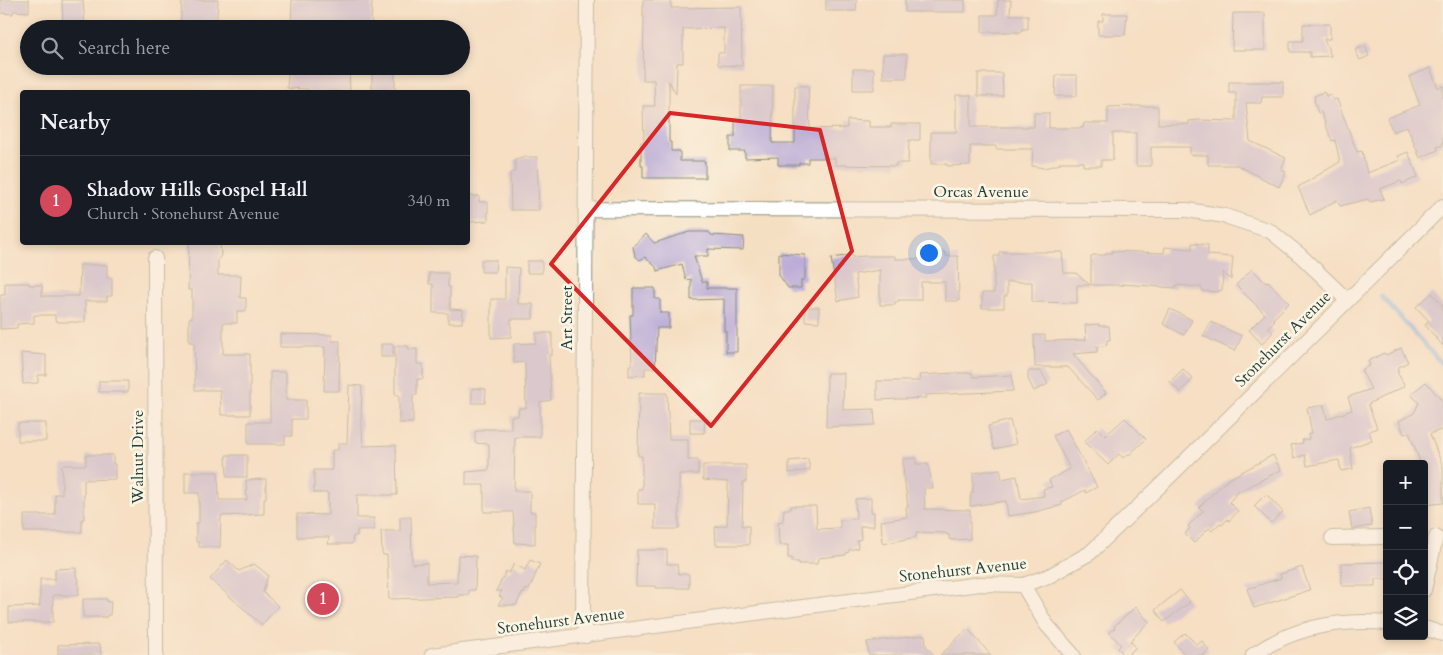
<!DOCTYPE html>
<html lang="en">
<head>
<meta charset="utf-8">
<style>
	:root { --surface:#171b24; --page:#242831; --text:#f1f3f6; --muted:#9ea1a6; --line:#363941; --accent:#d1495b }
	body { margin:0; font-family:Cardo,serif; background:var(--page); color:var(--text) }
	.controls { position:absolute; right:15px; bottom:15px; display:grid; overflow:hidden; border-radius:5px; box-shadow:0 2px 8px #0003 }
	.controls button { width:45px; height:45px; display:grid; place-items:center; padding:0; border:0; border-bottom:1px solid var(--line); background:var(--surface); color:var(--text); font:25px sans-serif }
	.you { position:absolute; left:928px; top:252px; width:18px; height:18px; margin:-12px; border:4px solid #fff; border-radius:50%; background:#1a73e8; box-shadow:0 0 0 8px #1a73e833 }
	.badge { display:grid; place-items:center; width:32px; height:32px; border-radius:50%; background:var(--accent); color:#fff; font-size:16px; font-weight:700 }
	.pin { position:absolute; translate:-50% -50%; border:2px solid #fff; box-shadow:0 1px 5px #0006 }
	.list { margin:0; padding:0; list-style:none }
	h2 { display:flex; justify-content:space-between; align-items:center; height:65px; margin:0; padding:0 20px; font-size:21px }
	h2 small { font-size:16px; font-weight:400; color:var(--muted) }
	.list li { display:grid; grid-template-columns:32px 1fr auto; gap:15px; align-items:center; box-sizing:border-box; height:90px; padding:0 20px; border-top:1px solid var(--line) }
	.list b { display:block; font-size:19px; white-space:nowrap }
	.list p { margin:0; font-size:16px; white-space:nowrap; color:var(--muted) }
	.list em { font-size:16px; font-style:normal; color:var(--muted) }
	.icon { flex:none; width:28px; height:28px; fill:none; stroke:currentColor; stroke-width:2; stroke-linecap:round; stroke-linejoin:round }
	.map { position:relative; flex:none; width:1443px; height:655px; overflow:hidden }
	.search { position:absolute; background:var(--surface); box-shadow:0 2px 8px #0003; left:20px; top:20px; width:450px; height:55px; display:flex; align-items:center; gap:12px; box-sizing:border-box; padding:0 18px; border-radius:28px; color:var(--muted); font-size:19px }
	.panel { position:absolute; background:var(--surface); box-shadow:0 2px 8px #0003; left:20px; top:90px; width:450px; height:155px; border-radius:5px }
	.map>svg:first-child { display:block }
</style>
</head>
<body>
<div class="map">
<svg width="1443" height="655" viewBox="0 0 1443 655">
	<rect width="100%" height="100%" fill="#fcf5e5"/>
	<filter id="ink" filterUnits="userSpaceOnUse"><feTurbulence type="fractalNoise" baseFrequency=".02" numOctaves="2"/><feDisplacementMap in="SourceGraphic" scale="10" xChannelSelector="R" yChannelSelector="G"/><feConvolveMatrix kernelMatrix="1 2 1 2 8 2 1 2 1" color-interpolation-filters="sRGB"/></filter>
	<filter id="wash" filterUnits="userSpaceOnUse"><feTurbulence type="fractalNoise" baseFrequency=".0096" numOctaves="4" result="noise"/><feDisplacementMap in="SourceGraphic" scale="20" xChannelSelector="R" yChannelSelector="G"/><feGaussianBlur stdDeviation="1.12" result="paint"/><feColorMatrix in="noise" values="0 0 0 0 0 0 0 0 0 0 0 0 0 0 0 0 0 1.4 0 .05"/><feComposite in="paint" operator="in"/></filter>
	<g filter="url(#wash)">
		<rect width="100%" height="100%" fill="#f5dfc2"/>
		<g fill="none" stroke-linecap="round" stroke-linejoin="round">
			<path stroke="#7cafe8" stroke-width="4.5" d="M1381 296 1443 365"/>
		</g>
		<g id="blocks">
			<path fill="#bbadd7" d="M0 0H29V12L13 11V14L0 13Z
				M62 0H83L85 26 63 28Z
				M182 0H218L216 29H180Z
				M292 0H372L371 26 351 25 350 29H291Z
				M643 0H671V8L741 7 742 66 718 65V53H724V28L683 29V63H677L676 94 669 81V142H671V151H680V161H705V178H643V166H641V142H644L643 106H655L654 80H643L644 17H643Z
				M826 0H857L856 11H826Z
				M905 0H965V12H905Z
				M998 0H1011L1010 15H1028V29H1022V32H982V15H997Z
				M1233 13H1265V50H1232Z
				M1103 14H1127L1125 35H1098V21H1103Z
				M1303 24H1330V39H1324L1331 56 1310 57V52H1290V41H1303Z
				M1365 46 1369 56 1360 60 1355 50Z
				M883 54H907V78H883Z
				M289 66H349L350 92H308V89L287 88Z
				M372 66H395V92H372Z
				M1430 68 1438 88 1443 86V145L1437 147 1438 150 1420 158 1407 126 1393 132 1387 118 1420 105 1409 77Z
				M853 69H874V90H853Z
				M978 73H1002L1003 96H978Z
				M1056 75H1077V96H1055Z
				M1229 82H1283V97H1262L1261 103H1246L1250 141 1286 158 1281 170 1286 172 1279 187 1237 165H1208V155H1190V147H1151V166H1136V133H1113V160H1101V166H1083V162H1060V164L1044 168 1032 166 1033 149H996V146H970V165L947 166V164H931V132H956V95H971V127H1034V113H1049V128H1083L1084 123H1108V107L1136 106H1158V124H1189V121L1198 120 1236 121V93H1229Z
				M741 86H773L772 143H795V86H808L810 129 847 128V120L869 121V127H891V124H920V140H909L908 163H896V166L835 165V158H808V163H799V165H778V157L745 158V151H730V137H735V119H741Z
				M1324 92 1326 96 1330 94 1333 100 1337 99 1357 152 1362 151 1367 173 1400 160 1398 156 1408 152 1418 177 1402 184 1401 181 1380 189 1384 199 1369 202 1368 199 1340 206 1337 200 1310 215 1298 187 1340 162 1335 140 1332 141 1321 112 1318 113 1314 100H1315L1314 96Z
				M523 157H537L539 210H511L510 173 515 172V160L523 158Z
				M468 196H479V202H488V221L468 222Z
				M689 232H709L711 235 744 237 743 250 708 249V256H694L702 282H707V288H737V352H726V331H724V299L691 300V279L686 280 682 264 657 271 656 267 645 257 640 260 635 256 633 247 634 245 646 234 654 243Z
				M189 242H220L221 256 218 260V275H241L240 298H246V311H237V323H223V354H250V415H221L220 390H195L194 342H189V318H192V290H188Z
				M1192 243 1208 245V255L1233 257 1231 280 1223 272 1222 290 1217 292 1203 291 1201 287 1176 285V288L1122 284 1124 285H1091V256L1094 255H1106V253H1112V251L1164 253 1165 247 1192 249Z
				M930 252H944L946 253V256H958L959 301H945V282H921V300H898V302H895V305H880V270L855 274 858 297 838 301 831 258 852 255V257L865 256H895V259H930Z
				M999 252H1062L1064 273H1076L1090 285H1077V303L1032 302V282H1007V296H1004V308H982V293H994V256H999Z
				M779 253 805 255V278L804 280H801V288H788L779 275Z
				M481 260H496L495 272H481Z
				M527 261H542V273H527Z
				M80 265H107V278H112V296H107V301H85V322H58L55 320V315H34V323L17 324V328L0 329V295H5V283H29V285H42V296H79Z
				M505 267 519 268 518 304H533V319H511V337L491 338V299H505Z
				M1252 269 1266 283 1268 281 1289 303 1273 319 1275 320 1268 327 1273 332 1262 344 1249 330 1265 314 1236 285Z
				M429 273H448V287H450V309L463 310 462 323H448V313H433V284H429Z
				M633 288H655V299H660V313H669V328H657L655 368H645V375L629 376V365H632L630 315H633Z
				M1432 293 1443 306V346L1425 325 1429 321 1416 307Z
				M805 307H819V322L805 321Z
				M1170 309 1192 320 1184 335 1163 324Z
				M1211 322 1242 336 1235 351 1203 336Z
				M1099 324V326H1109L1110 340H1107V345L1097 347V352L1073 354 1106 393 1098 400 1068 367H1035L1034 335H1045V341L1086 340 1085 325Z
				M536 333H552V355H549L551 400 540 402V437H515L514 491H530V512H535V544L515 543 513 512H484V485H466V472L489 470V444L475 443V431H482V429H511V416H518L519 408H526L525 362 514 363V344L536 343Z
				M280 334 332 335V341H340L339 391H324L325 347H280Z
				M381 344H393V357H381Z
				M395 346H408V349H417V364H423V379H417V395H413V423H399V395H395Z
				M1401 348 1408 362 1397 368 1399 371 1397 372 1405 386 1368 404 1377 428 1369 431 1372 440 1350 448 1353 469 1341 471 1339 460 1307 466 1305 455 1294 458 1291 445 1303 443 1302 440 1309 439 1308 434 1312 433 1307 408 1324 405 1327 419 1352 410 1348 397 1371 389 1361 370 1370 365 1368 361 1384 353 1386 355Z
				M21 353 46 355V375H38V383L23 384Z
				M1183 369 1193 379 1180 392 1170 382Z
				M1028 371H1041L1048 384 1034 391 1028 379Z
				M270 372H286V400H306V419H292V436H285V444H248V422H270Z
				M827 373H844L843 410 874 409 875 425 826 427Z
				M955 373H973V377L1012 375 1013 391 925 395 926 398 877 400V381H920L919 375Z
				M99 381H128V392H99Z
				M1426 382 1443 402V429L1430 434 1443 467V503L1424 505V464H1421L1409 432 1404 434 1399 421 1414 413 1419 403 1411 394Z
				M349 385 362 386 361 414 363 446 396 445 397 495H357V518H374V530H357V536H353L352 544H328L329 537H297V514L328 515V493H314V470H332V450H338V443H347Z
				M472 388 486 389 485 403H472Z
				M639 393H667L669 439H688V460H698V474H679V529H655V504H638V489H642V456H638Z
				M1125 418 1146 439 1129 455 1127 454 1123 458 1119 454 1108 465 1084 442 1097 428 1105 436Z
				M690 419H705L704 433H690Z
				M1010 420 1016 444 994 449 988 426Z
				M18 423H46V441H18Z
				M1066 429 1097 487 1086 493 1085 490 1062 502V505L1035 512 1008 516 1006 501 970 506 971 493H973V473L1000 469 1002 479 1017 476 1021 499 1044 496 1043 489 1052 487 1049 480 1070 469 1053 436Z
				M86 455H113V464H115V479L84 480V519H82V532H24V515H55V494H62V465H86Z
				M226 455H247V477H227Z
				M1273 455 1281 470 1238 492 1229 502 1238 511 1229 521 1228 519 1222 525 1220 523 1212 531 1209 528 1194 543 1185 534 1190 528 1188 526 1203 511 1199 507 1227 480Z
				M916 458V464H928L933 488H924L925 509 970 510V539L953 540 949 539V535L944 533 916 532V537L883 544 881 521 907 517 906 507 908 506 905 484H904L903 459Z
				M808 459 810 470 789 473V461Z
				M703 465H746V482H743L742 526H749V545H716L715 527 727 525 728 482 703 480Z
				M185 472H218L219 500H247L246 480 266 479V498H264V514L221 516 220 547H199V542H196V523H199V493H185Z
				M1266 494 1283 512 1271 523 1254 506Z
				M871 498V512H874V526H860L861 539 857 540 858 548 849 550V552L846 553V555L818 558 817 564H799V562H792V558H788V545H779L778 522 783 521 784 509H791V506H816L817 529 840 528V520L856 519 855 499Z
				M1369 508 1372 526 1352 529 1349 512Z
				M400 517H411L412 564 427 563V583L457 582 458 555 476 556 475 590H469V595H459V597L389 599 387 555H383L382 552 381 531H400Z
				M637 550H667V564H677L678 572 679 574H689V588H656V586H636Z
				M227 560 239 571 254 564 268 575 263 592 278 606 262 625 210 579Z
				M530 560 540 564 529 590 526 589 524 594 522 593 516 605H498L503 598 499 596 502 591H496L506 571 509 573 514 564 525 570Z
				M1387 562V579H1375V586H1342L1341 563Z
				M1302 567 1310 590 1254 608 1247 589 1281 578 1280 574Z
				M76 568V577H78L79 595H53V622H9V607L40 606V579H55V569Z
				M1180 590 1190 602 1164 622 1155 610Z
				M83 599H107V602H111L110 615H107V617H83Z
				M1136 607 1149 622 1130 641 1136 647 1128 655H1125L1118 648 1121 645 1109 632 1115 628 1114 626Z
				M968 629 991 655H940L953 644 952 643Z
				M1185 633 1197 645 1202 641 1209 650 1204 654 1205 655H1185L1174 642Z
				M925 635 926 646 934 655H869L867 642Z
				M100 644 101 655H58V645Z"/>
		</g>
	</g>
	<g filter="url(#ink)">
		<use href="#blocks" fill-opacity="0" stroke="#8a8e7b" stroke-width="1"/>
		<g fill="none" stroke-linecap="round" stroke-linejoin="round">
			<defs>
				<path id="minor" d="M586 209 1187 210 1225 216 1270 231 1300 255 1347 300
					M155 258 156 655
					M1332 538 1387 537
					M1023 585 1046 624 1073 655
					M1424 590 1436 537
					M1424 628 1443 634
					M586 636 583 617 587 0
					M432 655 980 584 1023 585 1049 576 1090 553 1163 483 1443 206
					M1253 655C1293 627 1339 619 1387 623"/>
			</defs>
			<use href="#minor" stroke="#8a8e7b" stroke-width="16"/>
			<use href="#minor" stroke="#fff" stroke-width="14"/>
		</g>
	</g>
	<path d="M0 0H1443V655H0ZM670 113 820 130 852 251 711 426 551 264Z" fill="#f5dfc2" fill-opacity=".55" fill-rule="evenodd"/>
	<path fill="none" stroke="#d62828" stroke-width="4" stroke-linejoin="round" d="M670 113 820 130 852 251 711 426 551 264Z"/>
	<g text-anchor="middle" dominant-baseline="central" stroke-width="5" stroke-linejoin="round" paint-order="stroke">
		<g font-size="16" fill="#1f3d34" stroke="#fcf5e5">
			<text x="981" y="192">Orcas Avenue</text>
			<text transform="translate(567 318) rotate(-90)">Art Street</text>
			<text transform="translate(1283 339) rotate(-45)">Stonehurst Avenue</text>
			<text transform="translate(138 457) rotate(-90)">Walnut Drive</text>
			<text transform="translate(963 570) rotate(-6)">Stonehurst Avenue</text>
			<text transform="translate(561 621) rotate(-7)">Stonehurst Avenue</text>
		</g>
	</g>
</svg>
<div class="controls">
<button>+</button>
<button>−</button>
<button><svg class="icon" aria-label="locate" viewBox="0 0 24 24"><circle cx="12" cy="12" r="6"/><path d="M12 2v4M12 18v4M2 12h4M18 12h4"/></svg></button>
<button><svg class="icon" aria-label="layers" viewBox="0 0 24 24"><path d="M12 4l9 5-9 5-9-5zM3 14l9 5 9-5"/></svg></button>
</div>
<div class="you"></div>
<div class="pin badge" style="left:323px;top:599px">1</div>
<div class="search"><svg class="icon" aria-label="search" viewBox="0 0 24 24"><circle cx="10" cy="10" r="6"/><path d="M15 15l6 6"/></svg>Search here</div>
<section class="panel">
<h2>Nearby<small></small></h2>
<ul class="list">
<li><span class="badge">1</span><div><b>Shadow Hills Gospel Hall</b><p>Church · Stonehurst Avenue</p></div><em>340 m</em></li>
</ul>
</section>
</div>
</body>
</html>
